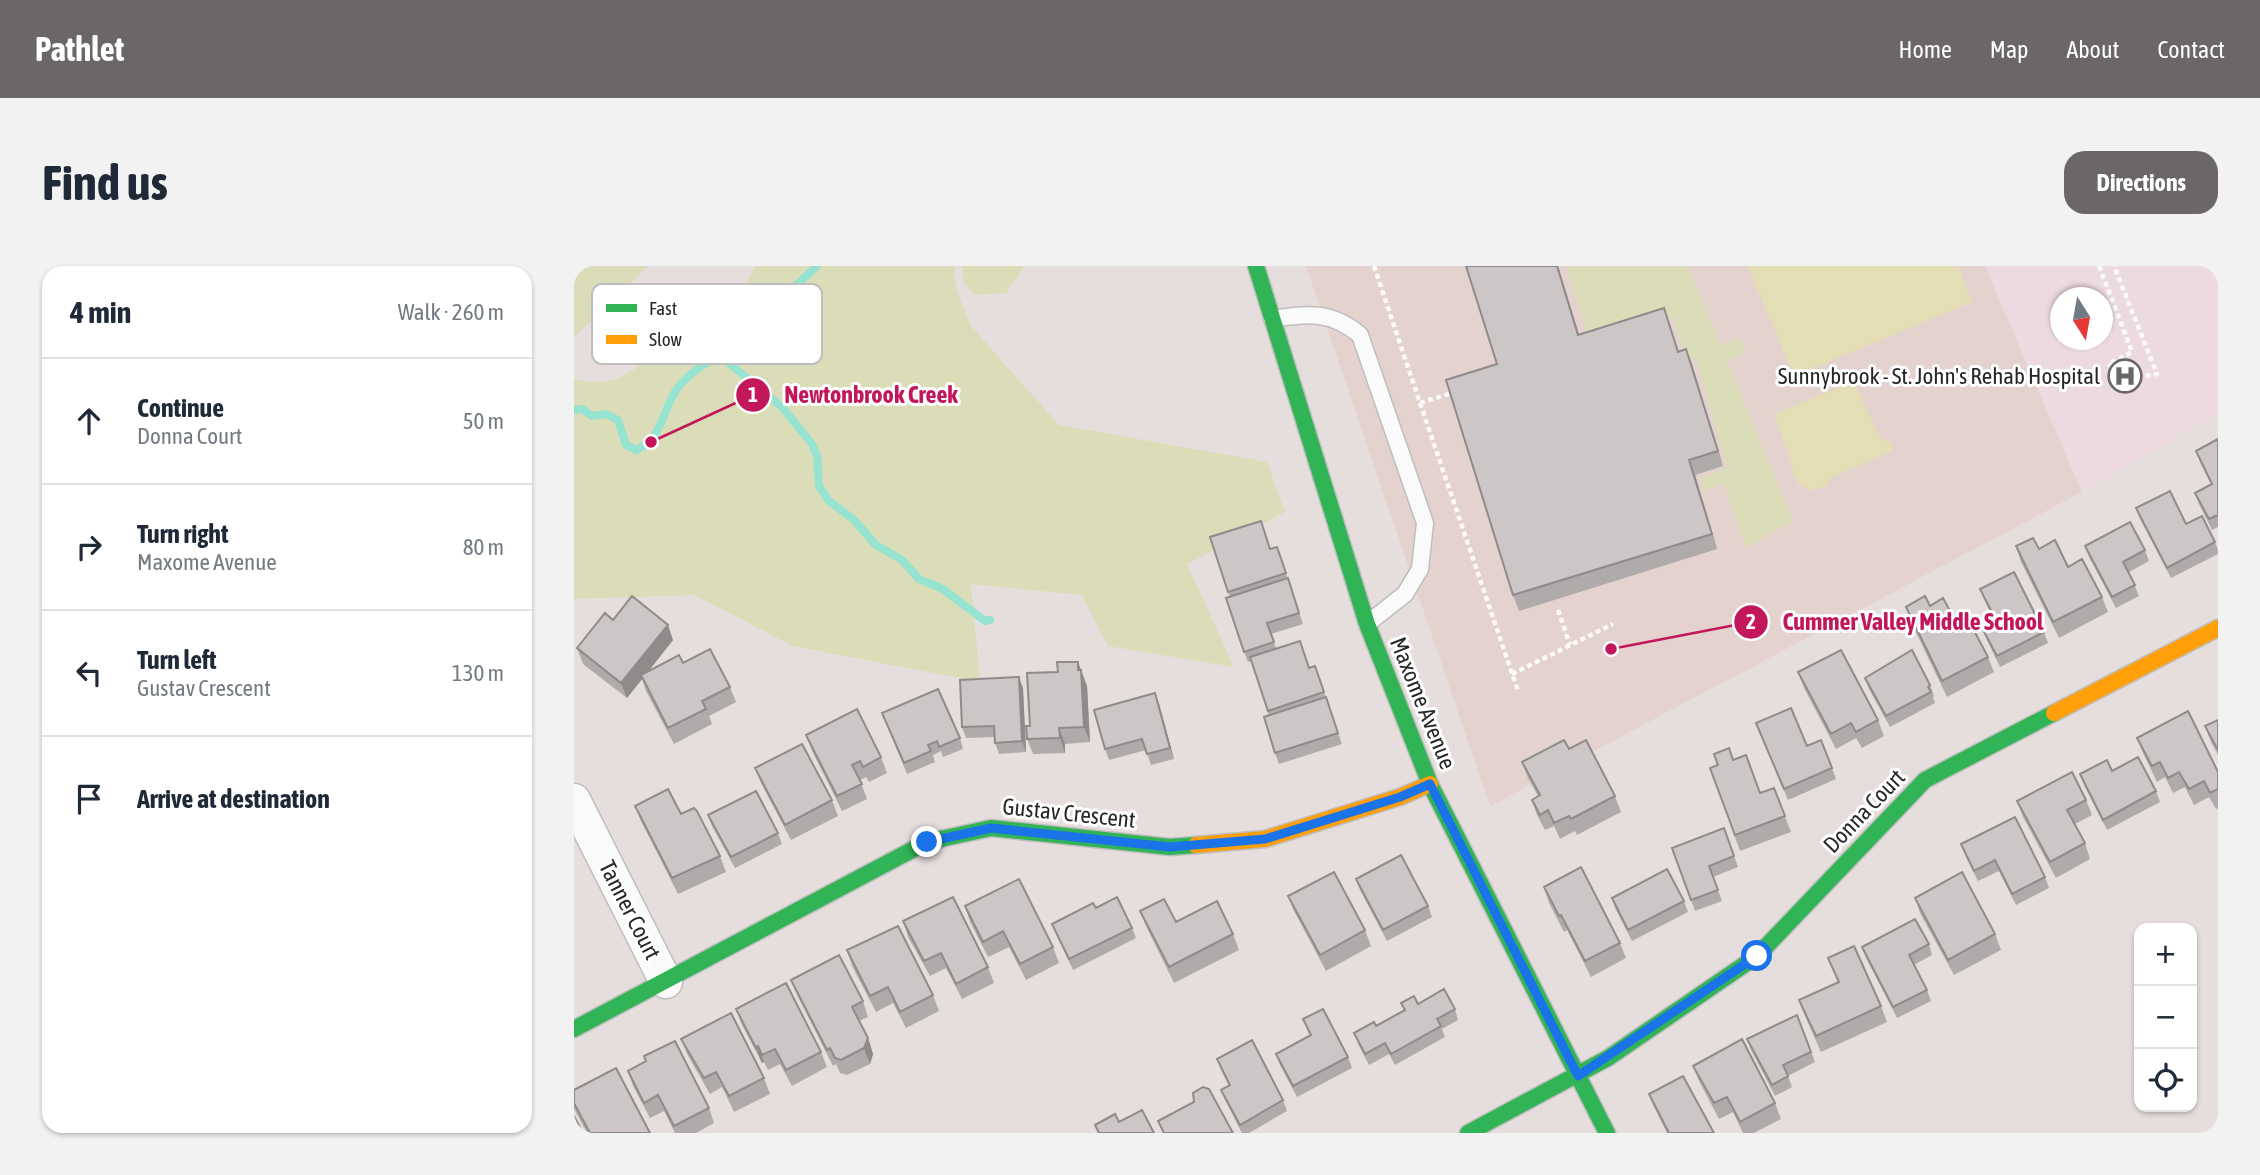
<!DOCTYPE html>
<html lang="en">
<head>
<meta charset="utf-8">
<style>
	:root { --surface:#fff; --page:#f2f2f3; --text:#1f2937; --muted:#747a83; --line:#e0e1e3; --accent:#6a6766 }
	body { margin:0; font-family:"Asap Condensed",sans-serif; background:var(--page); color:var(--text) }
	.controls { position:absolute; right:21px; bottom:21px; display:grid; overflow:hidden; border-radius:14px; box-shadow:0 2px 5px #0004 }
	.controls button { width:63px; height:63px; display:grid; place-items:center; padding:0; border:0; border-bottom:2px solid var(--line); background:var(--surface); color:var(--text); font:35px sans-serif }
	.compass { position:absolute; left:1476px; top:21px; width:63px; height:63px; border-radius:50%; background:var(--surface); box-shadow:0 2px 5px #0004; rotate:169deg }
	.stop { position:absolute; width:21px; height:21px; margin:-16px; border:5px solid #1a73e8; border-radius:50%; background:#fff }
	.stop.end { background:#1a73e8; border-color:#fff; box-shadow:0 2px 7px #0008 }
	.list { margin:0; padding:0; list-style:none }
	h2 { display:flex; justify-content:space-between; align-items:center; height:91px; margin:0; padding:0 28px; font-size:30px }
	h2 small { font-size:23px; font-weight:400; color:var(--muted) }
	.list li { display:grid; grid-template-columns:46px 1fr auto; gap:21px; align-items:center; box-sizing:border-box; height:126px; padding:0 28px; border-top:2px solid var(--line) }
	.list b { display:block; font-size:26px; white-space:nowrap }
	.list p { margin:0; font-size:23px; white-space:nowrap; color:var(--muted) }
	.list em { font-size:23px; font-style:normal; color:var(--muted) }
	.icon { flex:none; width:38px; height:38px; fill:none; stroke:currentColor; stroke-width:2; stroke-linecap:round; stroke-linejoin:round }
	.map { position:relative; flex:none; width:1644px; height:867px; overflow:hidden; border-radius:21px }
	header { display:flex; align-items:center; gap:42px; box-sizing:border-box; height:98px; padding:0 35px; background:var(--accent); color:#fff }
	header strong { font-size:33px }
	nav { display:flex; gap:38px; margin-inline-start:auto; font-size:24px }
	.intro { display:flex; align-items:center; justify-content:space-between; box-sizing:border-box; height:168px; padding:0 42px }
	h1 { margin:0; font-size:49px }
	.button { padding:18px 32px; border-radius:21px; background:var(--accent); color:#fff; font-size:24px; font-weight:700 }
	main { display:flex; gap:42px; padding:0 42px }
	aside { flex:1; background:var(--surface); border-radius:21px; box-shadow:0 2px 5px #0004 }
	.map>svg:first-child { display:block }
</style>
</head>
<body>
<header>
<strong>Pathlet</strong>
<nav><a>Home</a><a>Map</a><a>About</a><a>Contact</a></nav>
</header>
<div class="intro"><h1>Find us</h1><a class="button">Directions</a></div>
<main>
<aside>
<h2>4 min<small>Walk · 260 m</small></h2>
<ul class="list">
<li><svg class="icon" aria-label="ahead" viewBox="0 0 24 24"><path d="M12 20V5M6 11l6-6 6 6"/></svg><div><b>Continue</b><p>Donna Court</p></div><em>50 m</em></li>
<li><svg class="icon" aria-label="right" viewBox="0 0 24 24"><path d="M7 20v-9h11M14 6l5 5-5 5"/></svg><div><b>Turn right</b><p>Maxome Avenue</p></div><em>80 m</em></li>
<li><svg class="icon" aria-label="left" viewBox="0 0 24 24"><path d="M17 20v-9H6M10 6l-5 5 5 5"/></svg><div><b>Turn left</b><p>Gustav Crescent</p></div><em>130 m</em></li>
<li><svg class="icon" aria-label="arrive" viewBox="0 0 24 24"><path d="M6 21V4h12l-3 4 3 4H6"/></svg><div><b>Arrive at destination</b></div></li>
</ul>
</aside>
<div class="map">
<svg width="1644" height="867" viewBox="0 0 1644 867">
	<rect width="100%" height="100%" fill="#e6dedc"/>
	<path fill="#e4d2cf" d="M732 0H1411L1508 226 916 540Z"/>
	<path fill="#ecdae0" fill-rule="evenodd" d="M1411 0H1644V147L1508 226ZM1486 32H1528V74H1486Z"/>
	<path fill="#daddb7" d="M0 0H74L0 71Z
		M181 0H380L382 23 397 60 485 159 693 196 711 246 613 298 660 401 534 380 508 329 397 318 406 416 219 380 120 329 0 333V113C51 124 58 101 97 75 115 63 138 57 158 48Z
		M388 0H451L432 27 402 29 390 18Z
		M992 0H1113L1147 79 1167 72 1172 86 1153 95 1219 255 1172 282 1150 218 1130 225 1126 212 1153 202 1122 92 1114 94 1098 52 1017 77Z"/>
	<path fill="#e4deb5" d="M1174 0H1384L1398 36 1220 110Z
		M1278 112 1307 174 1317 176 1319 184 1255 213 1251 221 1235 224 1224 217 1217 205 1219 200 1200 148 1266 121Z"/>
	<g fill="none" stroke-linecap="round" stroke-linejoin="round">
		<path stroke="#95e3d0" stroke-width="8" d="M146 90 208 141 238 178 243 190 245 220 255 235 279 253 302 279 328 294 345 313 369 323 411 355 416 354
			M0 144 8 143 18 150 32 148 44 154 52 179 63 184C92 168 87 143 105 120 116 107 130 97 146 90L243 0"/>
		<defs>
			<path id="lane" d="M698 53C733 47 758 45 786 69L851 257 846 303 831 328 793 358"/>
			<path id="street" d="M0 534 92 716"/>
			<path id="fast" d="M682 0 793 358 856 518 1033 867
				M0 763 353 576 417 562 596 581 622 579
				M894 867 1034 792 1183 690 1351 514 1480 447"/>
			<path id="slow" d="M1480 447 1644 362
				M622 579 691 573 826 531 856 518"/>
		</defs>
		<use href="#lane" stroke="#bfbebe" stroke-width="19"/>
		<use href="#street" stroke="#bfbebe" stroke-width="35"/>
		<use href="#fast" stroke="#bfbebe" stroke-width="19"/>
		<use href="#slow" stroke="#bfbebe" stroke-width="19"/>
		<path stroke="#fbfafa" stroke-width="4.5" stroke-dasharray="5 3.5" stroke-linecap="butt" d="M800 0 846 137 881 126
			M1525 0 1558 86 1534 98 1555 113 1583 108 1540 0
			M846 137 944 425
			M984 344 996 379
			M938 408 1039 358"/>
		<use href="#lane" stroke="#fbfafa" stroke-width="16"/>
		<use href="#street" stroke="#fbfafa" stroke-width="32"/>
		<use href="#fast" stroke="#30b455" stroke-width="16"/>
		<use href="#slow" stroke="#ff9f0a" stroke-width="16"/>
	</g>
	<path fill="#afabaa" d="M892 0H984L1005 69 1090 42 1104 85 1112 83 1149 200 1121 209 1143 283 945 345 939 329 923 98Z
		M1644 173V261L1638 264 1625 238 1621 227 1637 218 1626 196 1622 185Z
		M1562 242 1612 258 1641 276 1644 284V288L1597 312 1566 253Z
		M636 271 696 283 703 281 729 358 697 368 702 382 735 402 741 400 768 478 705 498 701 487 695 450 677 395 674 396 670 386 656 331Z
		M1442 280 1465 283 1494 301 1528 331 1534 346 1485 372 1447 296Z
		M1511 280 1571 284 1575 295 1555 306 1565 330 1542 342 1515 291Z
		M1406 323 1470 366 1474 377 1426 401 1413 374 1409 364 1421 357 1410 333Z
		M1356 340 1383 358 1414 391 1420 406 1373 431 1337 356 1332 341Z
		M39 354 99 374 74 406 109 397 156 421 162 436 135 450 138 458 100 478 72 425 68 413 53 432 9 398 3 382Z
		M504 396 513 420 516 476 491 478V487L459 488 453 473 456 460 484 406Z
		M1224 406 1304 454 1310 470 1288 482 1282 472 1262 483 1230 422Z
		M1291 412 1356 419 1360 430 1359 431 1361 437 1316 461 1295 423Z
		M449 422 452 486 425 488 421 477V471L392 472 388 461Z
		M585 438 600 493 577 499 572 484 535 494 531 483Z
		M308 447 386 472 389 483 369 491 367 485 359 489 361 496 333 508Z
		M1644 454V489L1637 476 1631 460Z
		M1182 457 1233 480 1258 502 1262 513 1214 534Z
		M232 469 307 491 313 507 295 516 292 511 286 514 293 533 268 545 238 485Z
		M1563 472 1644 506V542L1642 543 1635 531 1620 539 1611 521 1599 527 1591 511 1583 516 1569 487Z
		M995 483 1041 530 1047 546 1003 569 1001 565 986 573 980 560 971 564 963 549 958 534 964 530 954 512 948 496Z
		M1159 494 1186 527 1200 522 1217 566 1166 585 1136 502Z
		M181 502 258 534 264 550 217 574 187 517Z
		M1538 505 1582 525 1586 536 1533 564 1510 519 1506 508Z
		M1512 534 1518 549 1501 558 1511 577 1516 593 1482 612 1449 551 1443 535Z
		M61 540 107 548 146 590 152 606 104 628 67 555Z
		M134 549 204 567 208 578 161 602 138 560Z
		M1150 562 1164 601 1139 611 1148 635 1121 645 1098 582Z
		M1387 578 1471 611 1475 622 1442 639 1425 605 1404 615 1391 589Z
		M782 613 854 640 858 651 813 675 786 624Z
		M970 621 1046 677 1052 692 1017 711 993 664 990 666 975 637Z
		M714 630 791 664 797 680 752 705 720 645Z
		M1038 632 1110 635 1114 646 1058 675 1041 642Z
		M1341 632 1421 668 1427 684 1380 709 1346 647Z
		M391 640 479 681 485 697 452 714 435 681 414 691 396 656Z
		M522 642 558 662 562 672 499 704 482 668 478 658Z
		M566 645 602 656 659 668 665 684 600 717 572 660Z
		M329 655 414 701 420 717 388 733 372 702 356 710 334 671Z
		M1355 678 1358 689 1340 699 1353 724 1357 735 1323 752 1292 692 1288 681Z
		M273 684 359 729 365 745 332 762 319 737 302 746 278 700Z
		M1254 692 1307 740 1313 756 1247 786 1231 750 1225 734 1264 716Z
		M217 714 289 735 294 751 285 755 294 772 299 788 296 798 273 809 266 807 262 798 259 800 223 729Z
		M827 737 844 738 881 743 884 754 868 763 871 771 821 799 815 788 795 799 784 778 780 767 802 760 830 745Z
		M162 743 247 786 253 801 218 820 206 798 194 804 190 796 188 797 168 759Z
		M1223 749 1241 796 1214 810 1218 821 1201 830 1177 784 1173 773Z
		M729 753 774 791 778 802 723 831 706 799 702 788 736 770Z
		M107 773 190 812 196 828 160 846 148 821 136 828 113 788Z
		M70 790 135 842 140 857 122 867H101L90 845 76 852 59 820 54 805 72 795Z
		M643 793 709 834 713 845 675 867H668L651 834 647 824 655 820 647 804Z
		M1119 800 1201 837 1207 853 1180 867H1169L1159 846 1145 853 1125 815Z
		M0 824 76 867H13L0 843Z
		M1075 828 1140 867H1093L1079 839Z"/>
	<path fill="#8f8b8b" d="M983 0H984L1010 85 1004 69Z
		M1112 83 1118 98 1149 200 1144 185Z
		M1115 194 1121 209 1143 283 1138 268Z
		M94 359 99 374 53 432 47 417Z
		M504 396 513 420 516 476 510 461Z
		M445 411 449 422 452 486 448 475Z
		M581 427 585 438 600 493 596 482Z
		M485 462 491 478V487L486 472Z
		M294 772 299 788 296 798 290 782Z
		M184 780 190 796 188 797 182 782Z"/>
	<path fill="#ccc7c6" stroke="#8f8b8b" stroke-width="2" d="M892 0H983L1004 69 1090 42 1104 86 1112 83 1144 185 1115 194 1138 268 939 329 872 114 923 98Z
		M1644 173V249L1635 253 1621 227 1638 218 1622 185Z
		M1596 225 1612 258 1628 250 1641 276 1593 302 1562 242Z
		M687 255 696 283 703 281 712 307 654 326 636 271Z
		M1556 256 1571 284 1549 296 1561 319 1538 331 1511 280Z
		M1459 272 1465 283 1481 274 1494 301 1508 293 1528 331 1479 356 1442 280Z
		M1440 306 1470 366 1423 390 1409 364 1423 356 1406 323Z
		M714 312 725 347 693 357 700 376 670 386 652 332Z
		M58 330 94 359 47 417 3 382 31 347 39 354Z
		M1351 330 1356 340 1369 332 1383 358 1394 353 1414 391 1368 415 1332 341Z
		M726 375 735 402 741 400 750 426 694 445 676 391Z
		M136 383 156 421 128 435 132 443 94 462 67 409 105 389 109 397Z
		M1267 384 1304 454 1282 466 1277 457 1257 468 1224 406Z
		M1338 384 1356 419 1354 421 1357 426 1312 450 1291 412Z
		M483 396H504V404H507L510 461 485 462 486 472 453 473 452 460H456L453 407 484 406Z
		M445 411 448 475 421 477 420 460 388 461 386 414Z
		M364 423 386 472 365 481 363 475 354 479 357 485 330 497 308 447Z
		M581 427 596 482 573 488 568 473 531 483 520 444Z
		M752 431 764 467 701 487 690 451Z
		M1217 442 1233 480 1247 474 1258 502 1210 523 1182 457Z
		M283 443 307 491 289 501 286 495 278 499 288 518 263 530 232 469Z
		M1614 445 1644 506V523L1636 527 1630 515 1615 523 1605 506 1594 512 1586 496 1578 500 1563 472Z
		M1644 454V484L1631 460Z
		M990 474 995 483 1012 474 1041 530 997 553 995 550 980 557 974 544 966 549 958 534 966 529 948 496Z
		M228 478 258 534 211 559 181 502Z
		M1155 482 1159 494 1172 489 1186 527 1200 522 1211 550 1161 569 1136 502 1144 499 1140 488Z
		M1564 491 1582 525 1529 554 1506 508 1533 494 1538 505Z
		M1498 506 1512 534 1493 544 1511 577 1476 596 1443 535Z
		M94 523 107 548 120 542 123 545 146 590 98 612 61 540Z
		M182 525 204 567 157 591 134 549Z
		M1441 551 1471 611 1438 628 1421 594 1400 605 1387 578Z
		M1150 562 1160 590 1135 600 1144 624 1117 634 1098 582Z
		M827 589 854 640 809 664 782 613Z
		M1007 601 1046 677 1011 695 987 649 985 650 970 621Z
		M1093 603 1110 635 1054 664 1038 632Z
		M760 606 791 664 746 689 714 630Z
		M1388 606 1421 668 1374 694 1341 632Z
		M445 613 479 681 446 698 429 665 409 676 391 640Z
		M379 631 414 701 382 718 367 687 350 695 329 655Z
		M543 631 558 662 495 693 478 658 519 637 522 642Z
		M590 633 602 656 643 635 659 668 595 701 566 645Z
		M1341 653 1355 678 1335 689 1353 724 1319 741 1288 681Z
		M324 660 359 729 326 746 314 721 296 730 273 684Z
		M1280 680 1307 740 1242 770 1225 734 1265 716 1254 692Z
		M265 689 289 735 278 741 294 772 290 782 267 794 261 792 256 782 253 784 217 714Z
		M212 717 247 786 212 804 201 783 188 789 184 780 182 782 162 743Z
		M870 723 881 743 863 753 867 760 817 788 811 777 791 788 780 767 800 756 802 760 831 744 827 737 840 730 844 738Z
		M749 743 774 791 719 820 702 788 737 769 729 753Z
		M157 747 190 812 155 830 142 806 130 812 107 773Z
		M1223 749 1237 786 1209 799 1214 810 1198 819 1173 773Z
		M1168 773 1201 837 1166 856 1153 831 1140 837 1119 800Z
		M678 774 709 834 666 859 647 824 656 819 643 793Z
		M101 775 135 842 100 860 84 829 70 837 54 805 72 795 70 790Z
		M42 802 76 867H16L0 837V824Z
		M1109 810 1140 867H1095L1075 828Z
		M629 821 635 823 659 867H590L584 855 620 836 619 827Z
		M568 844 580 867H525L521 859 541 848 545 856Z
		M0 850 9 867H0Z"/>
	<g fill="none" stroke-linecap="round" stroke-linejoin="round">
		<path stroke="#1a73e8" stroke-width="9" d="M353 576 417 562 596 581 691 573 826 531 856 518 1004 810 1183 690"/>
	</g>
	<defs>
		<symbol id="hospital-ring" viewBox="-11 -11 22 22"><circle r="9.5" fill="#fff" stroke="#6a6766" stroke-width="1.5"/><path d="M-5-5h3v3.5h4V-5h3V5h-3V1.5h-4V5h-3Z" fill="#6a6766"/></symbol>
	</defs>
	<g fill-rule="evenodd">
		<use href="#hospital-ring" x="1532" y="91" width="38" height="38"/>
	</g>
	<g text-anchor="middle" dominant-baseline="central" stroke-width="6" stroke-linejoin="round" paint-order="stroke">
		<g font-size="23" fill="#272727" stroke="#fff" text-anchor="end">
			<text x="1526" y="110">Sunnybrook - St. John's Rehab Hospital</text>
		</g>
		<g font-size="23" fill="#272727" stroke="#fff">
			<text transform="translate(849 437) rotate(68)">Maxome Avenue</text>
			<text transform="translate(1290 545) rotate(-46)">Donna Court</text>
			<text transform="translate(495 547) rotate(6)">Gustav Crescent</text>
			<text transform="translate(56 644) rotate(63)">Tanner Court</text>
		</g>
	</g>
	<rect x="18" y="18" width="230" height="80" rx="10" fill="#fff" stroke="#bebebe" stroke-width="2"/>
	<rect x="32" y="38" width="31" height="8" fill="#30b455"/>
	<rect x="32" y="69" width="31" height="9" fill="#ff9f0a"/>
	<g font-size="19" fill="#272727">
		<text x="75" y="49">Fast</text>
		<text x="75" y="80">Slow</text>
	</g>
	<path fill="none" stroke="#c2185b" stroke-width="2.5" d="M77 176L179 129M1037 383L1177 356"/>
	<g fill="#c2185b" stroke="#fff" stroke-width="2.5">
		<circle cx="77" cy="176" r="7"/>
		<circle cx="1037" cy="383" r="7"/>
		<circle cx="179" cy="129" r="18"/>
		<circle cx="1177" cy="356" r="18"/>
	</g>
	<g font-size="21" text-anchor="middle" font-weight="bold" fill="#fff">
		<text x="179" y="136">1</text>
		<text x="1177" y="363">2</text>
	</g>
	<g font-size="24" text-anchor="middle" font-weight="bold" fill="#c2185b" stroke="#fff" stroke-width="6" stroke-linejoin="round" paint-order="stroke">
		<text x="297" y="137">Newtonbrook Creek</text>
		<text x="1339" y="364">Cummer Valley Middle School</text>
	</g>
</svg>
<div class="controls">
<button>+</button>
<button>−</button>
<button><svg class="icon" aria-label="locate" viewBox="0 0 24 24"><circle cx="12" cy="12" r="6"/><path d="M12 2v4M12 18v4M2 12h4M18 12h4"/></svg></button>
</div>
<svg class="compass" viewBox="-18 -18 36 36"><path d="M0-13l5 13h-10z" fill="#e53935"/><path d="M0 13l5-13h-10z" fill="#747a83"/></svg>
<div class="stop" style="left:1183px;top:690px"></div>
<div class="stop end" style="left:353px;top:576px"></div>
</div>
</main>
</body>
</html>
